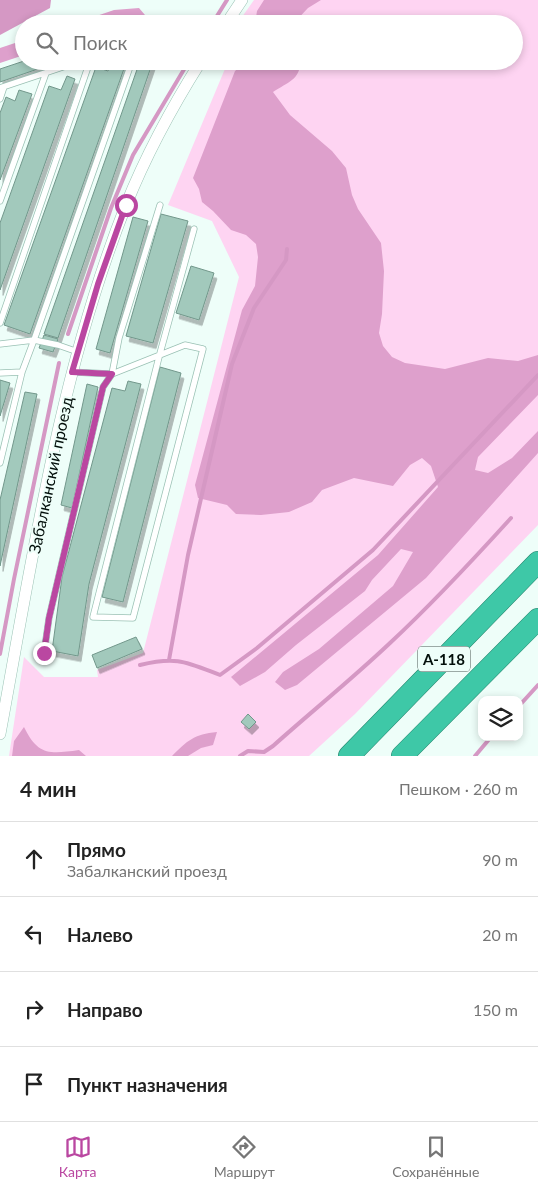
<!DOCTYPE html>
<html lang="ru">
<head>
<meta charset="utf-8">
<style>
	:root { --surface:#fff; --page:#f2f2f2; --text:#222; --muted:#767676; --line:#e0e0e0; --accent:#ba47a1 }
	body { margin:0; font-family:Lato,sans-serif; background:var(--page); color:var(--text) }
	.controls { position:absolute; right:15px; bottom:15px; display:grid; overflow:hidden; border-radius:10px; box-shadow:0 2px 8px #0003 }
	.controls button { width:45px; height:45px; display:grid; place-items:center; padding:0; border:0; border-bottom:1px solid var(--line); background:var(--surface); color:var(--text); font:25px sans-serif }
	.stop { position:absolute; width:15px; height:15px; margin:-11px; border:4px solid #ba47a1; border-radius:50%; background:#fff }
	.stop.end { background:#ba47a1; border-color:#fff; box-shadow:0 1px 5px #0008 }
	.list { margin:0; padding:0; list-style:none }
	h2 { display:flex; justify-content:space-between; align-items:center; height:65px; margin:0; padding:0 20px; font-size:21px }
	h2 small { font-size:16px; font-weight:400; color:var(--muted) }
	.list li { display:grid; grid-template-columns:32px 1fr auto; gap:15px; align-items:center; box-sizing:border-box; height:75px; padding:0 20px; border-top:1px solid var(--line) }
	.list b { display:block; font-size:19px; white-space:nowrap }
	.list p { margin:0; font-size:16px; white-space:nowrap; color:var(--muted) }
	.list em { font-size:16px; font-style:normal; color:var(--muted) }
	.icon { flex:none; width:28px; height:28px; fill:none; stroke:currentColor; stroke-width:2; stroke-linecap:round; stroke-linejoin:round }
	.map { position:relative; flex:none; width:538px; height:756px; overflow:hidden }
	.search { position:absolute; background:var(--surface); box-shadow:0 2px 8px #0003; left:15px; right:15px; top:15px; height:55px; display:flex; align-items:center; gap:12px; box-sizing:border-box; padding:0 18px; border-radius:28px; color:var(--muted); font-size:19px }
	.sheet { height:365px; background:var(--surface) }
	nav { display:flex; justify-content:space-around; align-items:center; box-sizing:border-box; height:70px; border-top:1px solid var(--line); background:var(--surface); font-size:14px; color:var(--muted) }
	nav a { display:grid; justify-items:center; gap:2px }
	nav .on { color:var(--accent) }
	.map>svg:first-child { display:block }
</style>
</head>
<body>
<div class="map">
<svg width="538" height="756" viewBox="0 0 538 756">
	<defs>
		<filter id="shadow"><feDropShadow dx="3" dy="5.5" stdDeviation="0" flood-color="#0004"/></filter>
	</defs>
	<rect width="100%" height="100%" fill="#eefef9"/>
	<path fill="#fed4f2" d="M254 0H538V525L355 714 309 756H9L24 657 44 677H98L97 670 143 653 239 277 212 221 168 205 227 64 222 61H514V24H237Z"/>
	<path fill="#dea0cc" d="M264 0H321L308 8 293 24H255L257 11Z
		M139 8 145 15 118 24H73L114 10Z
		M24 40V55L0 63V48Z
		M248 61H299C303 79 284 84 273 92L290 115 332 151 346 168 352 195 358 209 381 243 384 271 382 314 379 333 383 346 392 357 405 363 445 369 488 358 518 361 538 355V395L478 457 475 470 488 473 512 458 538 431V453L426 578 297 685 285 690 275 682 283 672 319 649 393 586 413 552 401 549 372 580 365 591 296 645 265 672 240 686 231 677 378 555 438 487 431 466 422 458 410 465 393 486 354 478 322 490 312 502 289 512 261 515 236 514 227 505 198 498 195 485 242 310 255 286 258 257 256 244 246 235 231 230 213 211 202 202 199 189 193 178 235 71Z
		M24 727C38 756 50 754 79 750L86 756H12L14 741Z
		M217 732 213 745 201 748 188 756H172C187 741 194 734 217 732Z"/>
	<path fill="#d598c4" d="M0 0H51L50 8 0 35Z"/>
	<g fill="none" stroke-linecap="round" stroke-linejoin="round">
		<path stroke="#d598c4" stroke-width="4" d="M212 24 227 0
			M68 334 111 208 133 155 189 61
			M0 654 14 579 59 363
			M169 660 188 555 232 364 254 308 286 260 287 249
			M140 665C177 656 186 662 220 675L257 648 373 550 538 375
			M519 706 538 685
			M240 756 248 751 264 752 273 746C311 712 352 679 390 643 432 604 472 561 511 518
			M475 756 491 737"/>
	</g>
	<path fill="#a2c9bc" stroke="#72978b" filter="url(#shadow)" d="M24 61H61L0 82V69Z
		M112 61 126 63 30 334 4 325 96 67 108 71Z
		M140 61H153L58 338 44 334Z
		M67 76 75 79 0 290V223L49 86 61 90Z
		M19 90 32 94 0 180V113L6 97 15 101Z
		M161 214 188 221 153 343 126 336Z
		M133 217 148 221 110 353 96 349Z
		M191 266 214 273 199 320 176 313Z
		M44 335 58 339 53 352 39 348Z
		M160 367 181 373 123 602 102 597Z
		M0 380 10 383 0 416Z
		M128 381 141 384 89 584 78 656 52 651 62 577 112 388 125 391Z
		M87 384 98 387 72 508 61 505Z
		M25 392 37 394 0 566V500Z
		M136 637 142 649 97 668 92 655Z
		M248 714 256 722 249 729 241 722Z"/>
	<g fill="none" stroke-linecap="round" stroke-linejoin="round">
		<defs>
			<path id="service" d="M0 88 81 61
				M0 99 4 87
				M0 201 46 73
				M0 323 90 61
				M0 344 34 340 132 61
				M72 372 112 374 185 345 203 349 133 618 93 617 159 357 194 229
				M0 373 22 372
				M0 463 22 372 34 340 58 345 78 352
				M44 653 49 618 103 387 112 374 119 338 160 205"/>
			<path id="minor" d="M226 24 242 0
				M0 734C33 556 59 374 126 205 146 155 172 107 201 61"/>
			<path id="motorway" d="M349 756 538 562
				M402 756 538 619"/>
		</defs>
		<use href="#service" stroke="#9ac1b4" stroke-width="7"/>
		<use href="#minor" stroke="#9ac1b4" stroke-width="12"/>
		<use href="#motorway" stroke="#298770" stroke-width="22"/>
		<use href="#service" stroke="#fff" stroke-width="5.5"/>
		<use href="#minor" stroke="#fff" stroke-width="11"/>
		<use href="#motorway" stroke="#3ec8a7" stroke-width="21"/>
	</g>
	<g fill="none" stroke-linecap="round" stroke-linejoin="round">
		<path stroke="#ba47a1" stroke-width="6" d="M44 653 49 618 103 387 112 374 72 372 98 284 126 205"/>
	</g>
	<g text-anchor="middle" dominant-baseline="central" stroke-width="4" stroke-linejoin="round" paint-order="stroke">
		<rect fill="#eefef9" stroke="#4a5752" stroke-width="1" x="418" y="646.5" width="52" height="25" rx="4"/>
		<g font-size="15" font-weight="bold" fill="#030f0b">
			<text x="444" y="659">А-118</text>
		</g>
		<g font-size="16" fill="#030f0b" stroke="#eefef9">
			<text transform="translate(50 475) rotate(-78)">Забалканский проезд</text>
		</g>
	</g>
</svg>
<div class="controls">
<button><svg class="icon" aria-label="layers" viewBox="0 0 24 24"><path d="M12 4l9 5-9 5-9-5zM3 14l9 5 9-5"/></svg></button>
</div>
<div class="stop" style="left:126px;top:205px"></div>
<div class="stop end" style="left:44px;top:653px"></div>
<div class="search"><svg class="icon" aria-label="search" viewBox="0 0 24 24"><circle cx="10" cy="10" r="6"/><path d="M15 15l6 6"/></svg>Поиск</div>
</div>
<section class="sheet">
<h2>4 мин<small>Пешком · 260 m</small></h2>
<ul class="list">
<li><svg class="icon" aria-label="ahead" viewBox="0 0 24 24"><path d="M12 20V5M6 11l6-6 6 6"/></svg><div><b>Прямо</b><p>Забалканский проезд</p></div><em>90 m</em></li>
<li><svg class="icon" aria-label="left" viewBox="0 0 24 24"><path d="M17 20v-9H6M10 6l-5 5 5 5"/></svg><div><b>Налево</b></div><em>20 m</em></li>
<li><svg class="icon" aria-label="right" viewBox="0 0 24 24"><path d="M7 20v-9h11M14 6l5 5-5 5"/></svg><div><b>Направо</b></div><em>150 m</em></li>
<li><svg class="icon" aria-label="arrive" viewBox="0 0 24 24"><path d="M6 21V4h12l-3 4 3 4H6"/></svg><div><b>Пункт назначения</b></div></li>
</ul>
</section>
<nav>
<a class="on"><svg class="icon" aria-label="map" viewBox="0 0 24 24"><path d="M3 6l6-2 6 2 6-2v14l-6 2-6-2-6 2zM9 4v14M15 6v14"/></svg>Карта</a>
<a><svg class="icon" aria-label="directions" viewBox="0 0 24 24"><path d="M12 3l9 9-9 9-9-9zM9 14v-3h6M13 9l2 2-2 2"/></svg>Маршрут</a>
<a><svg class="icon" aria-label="saved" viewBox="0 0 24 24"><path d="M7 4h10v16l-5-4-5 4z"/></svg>Сохранённые</a>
</nav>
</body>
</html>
